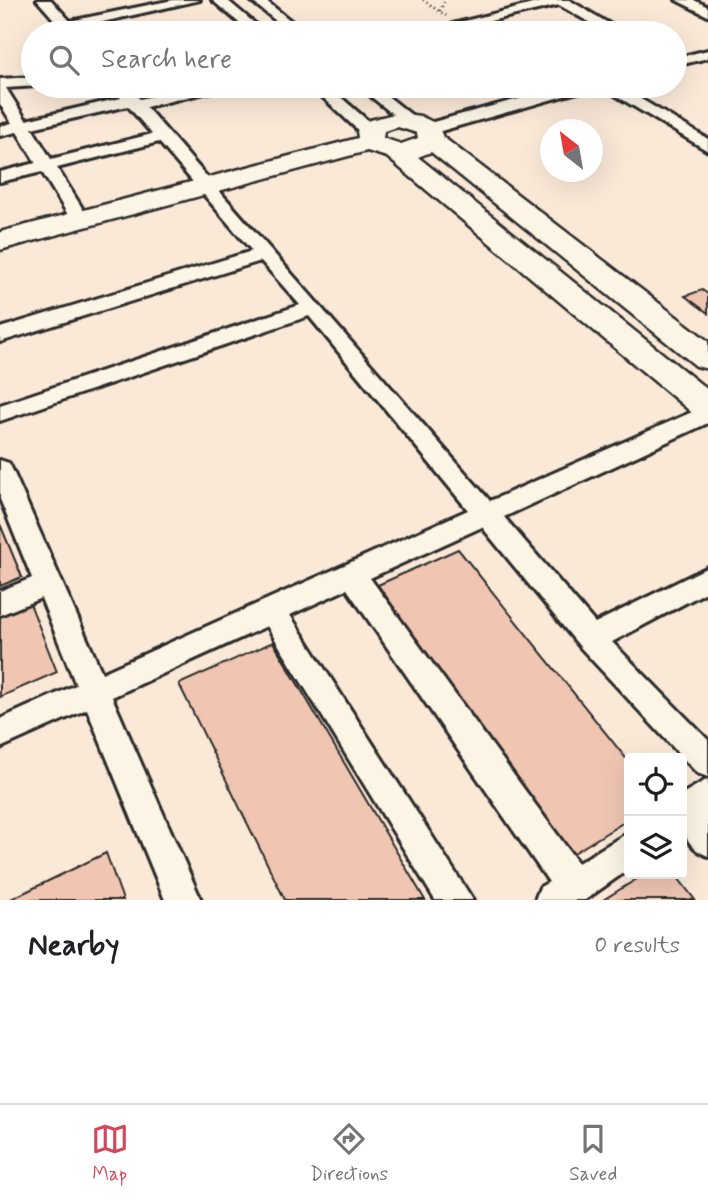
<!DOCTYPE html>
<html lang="en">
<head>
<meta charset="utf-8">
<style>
	:root { --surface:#fff; --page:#f2f2f2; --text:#202124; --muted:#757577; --line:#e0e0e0; --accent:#d1495b }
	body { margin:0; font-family:Mynerve,sans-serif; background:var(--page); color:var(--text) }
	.controls { position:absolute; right:21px; bottom:21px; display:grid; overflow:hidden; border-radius:7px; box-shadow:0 7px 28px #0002 }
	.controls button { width:63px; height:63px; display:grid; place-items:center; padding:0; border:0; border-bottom:2px solid var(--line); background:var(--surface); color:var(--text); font:35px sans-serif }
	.compass { position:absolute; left:540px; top:119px; width:63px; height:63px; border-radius:50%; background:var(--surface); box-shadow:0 7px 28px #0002; rotate:329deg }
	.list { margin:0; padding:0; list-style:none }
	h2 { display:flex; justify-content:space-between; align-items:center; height:91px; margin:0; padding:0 28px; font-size:30px }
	h2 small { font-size:23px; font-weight:400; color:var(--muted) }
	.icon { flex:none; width:38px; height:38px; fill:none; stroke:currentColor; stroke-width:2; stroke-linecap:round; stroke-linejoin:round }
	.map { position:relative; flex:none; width:708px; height:900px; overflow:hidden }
	.search { position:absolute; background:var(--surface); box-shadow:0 7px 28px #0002; left:21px; right:21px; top:21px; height:77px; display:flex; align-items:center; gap:18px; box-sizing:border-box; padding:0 24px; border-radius:38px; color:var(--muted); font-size:26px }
	.sheet { height:203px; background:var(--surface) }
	nav { display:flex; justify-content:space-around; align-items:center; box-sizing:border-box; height:98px; border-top:2px solid var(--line); background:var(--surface); font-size:19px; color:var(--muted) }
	nav a { display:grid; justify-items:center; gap:4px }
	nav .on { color:var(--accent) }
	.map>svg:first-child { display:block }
</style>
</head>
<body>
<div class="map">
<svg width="708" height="900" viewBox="0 0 708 900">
	<rect width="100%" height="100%" fill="#fbe9d8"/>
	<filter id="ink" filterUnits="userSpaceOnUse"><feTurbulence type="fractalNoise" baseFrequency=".0143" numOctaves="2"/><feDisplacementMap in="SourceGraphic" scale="14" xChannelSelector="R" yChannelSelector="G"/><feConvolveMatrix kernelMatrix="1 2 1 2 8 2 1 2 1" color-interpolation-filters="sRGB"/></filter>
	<g filter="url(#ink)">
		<path fill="#f0c6b3" stroke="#2b2b2b" stroke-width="2" d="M702 290 708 294V313L685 296Z
			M0 524 22 577 0 586Z
			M458 549 629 762V819L569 856 378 585Z
			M29 601 57 672 0 697V613Z
			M273 642 425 900H285L179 684Z
			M106 853 123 900H9Z
			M645 874H675L695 900H603Z"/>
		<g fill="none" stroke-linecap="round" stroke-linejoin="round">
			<defs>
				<path id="street" d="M37 0H51L70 21 173 0H200L76 28 80 33H66Z
					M212 0H227L266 33H251Z
					M250 0H265L306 33H291Z
					M548 0H569L625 33H608L559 5 460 28 453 24Z
					M676 0H694L708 7V16Z
					M708 50V58L675 66V58Z
					M33 77V86H37L6 88 26 120 121 98 111 86H127L140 99 197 86H224L221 89 146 107 490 501 708 405V423L504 517 595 623 708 567V591L612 642 708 740V777L697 773 581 648 482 527 370 578 578 863 629 832V869L585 900H535L540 887 549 882 347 589 290 615 473 900H435L267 626 112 697 201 900H165L87 709 0 748V719L76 685 41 598 0 615V591L32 578 0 499V460L9 463 12 469 102 673 468 510 309 316 0 421V405L300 305 261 261 0 342V328L252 251 159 142 57 168 89 219 87 223H73L42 172 0 182V172L36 163 17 132 0 136V126L12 123 0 104V79ZM128 106 152 134 51 159 32 128Z
					M311 86H328L375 127V135H363Z
					M358 86H375L419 121 411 126 405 124Z
					M566 86H591L588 89 434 133 428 134 420 129 422 125Z
					M600 86H619L708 139V151Z
					M708 779V856C679 844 682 821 682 794Z"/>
				<path id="secondary" d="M398 113 420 116 437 124 443 137 708 341V369L696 366 431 152 418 157 708 390V420L696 416 387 157 367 151 0 250V232L358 138 357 131 366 121ZM398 127 417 133 418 138 401 144 383 138 384 131Z"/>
			</defs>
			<use href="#street" stroke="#2b2b2b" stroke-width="6"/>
			<use href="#secondary" stroke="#2b2b2b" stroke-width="5"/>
			<path stroke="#2b2b2b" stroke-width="2.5" stroke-dasharray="1 3.5" stroke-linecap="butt" d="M423 0 448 17
				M440 11 445 0"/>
			<use href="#street" fill="#fcf5e5" fill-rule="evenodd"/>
			<use href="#secondary" fill="#fcf5e5" fill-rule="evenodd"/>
		</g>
	</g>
</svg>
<div class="controls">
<button><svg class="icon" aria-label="locate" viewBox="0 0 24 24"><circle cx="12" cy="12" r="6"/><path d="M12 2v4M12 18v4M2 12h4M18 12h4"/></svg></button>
<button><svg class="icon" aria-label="layers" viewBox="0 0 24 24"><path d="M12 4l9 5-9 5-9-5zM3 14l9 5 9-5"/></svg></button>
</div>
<svg class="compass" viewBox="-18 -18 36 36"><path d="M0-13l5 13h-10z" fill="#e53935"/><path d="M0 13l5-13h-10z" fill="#757577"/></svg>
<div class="search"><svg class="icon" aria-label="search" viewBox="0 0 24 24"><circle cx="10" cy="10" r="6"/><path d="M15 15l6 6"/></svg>Search here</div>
</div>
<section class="sheet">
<h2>Nearby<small>0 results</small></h2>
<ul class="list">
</ul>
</section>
<nav>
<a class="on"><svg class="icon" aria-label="map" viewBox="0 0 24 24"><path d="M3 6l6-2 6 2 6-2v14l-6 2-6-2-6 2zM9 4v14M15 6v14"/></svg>Map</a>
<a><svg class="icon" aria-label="directions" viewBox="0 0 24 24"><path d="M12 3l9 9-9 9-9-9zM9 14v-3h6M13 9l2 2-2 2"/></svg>Directions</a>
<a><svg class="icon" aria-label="saved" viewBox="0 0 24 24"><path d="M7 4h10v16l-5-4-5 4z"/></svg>Saved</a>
</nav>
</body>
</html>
